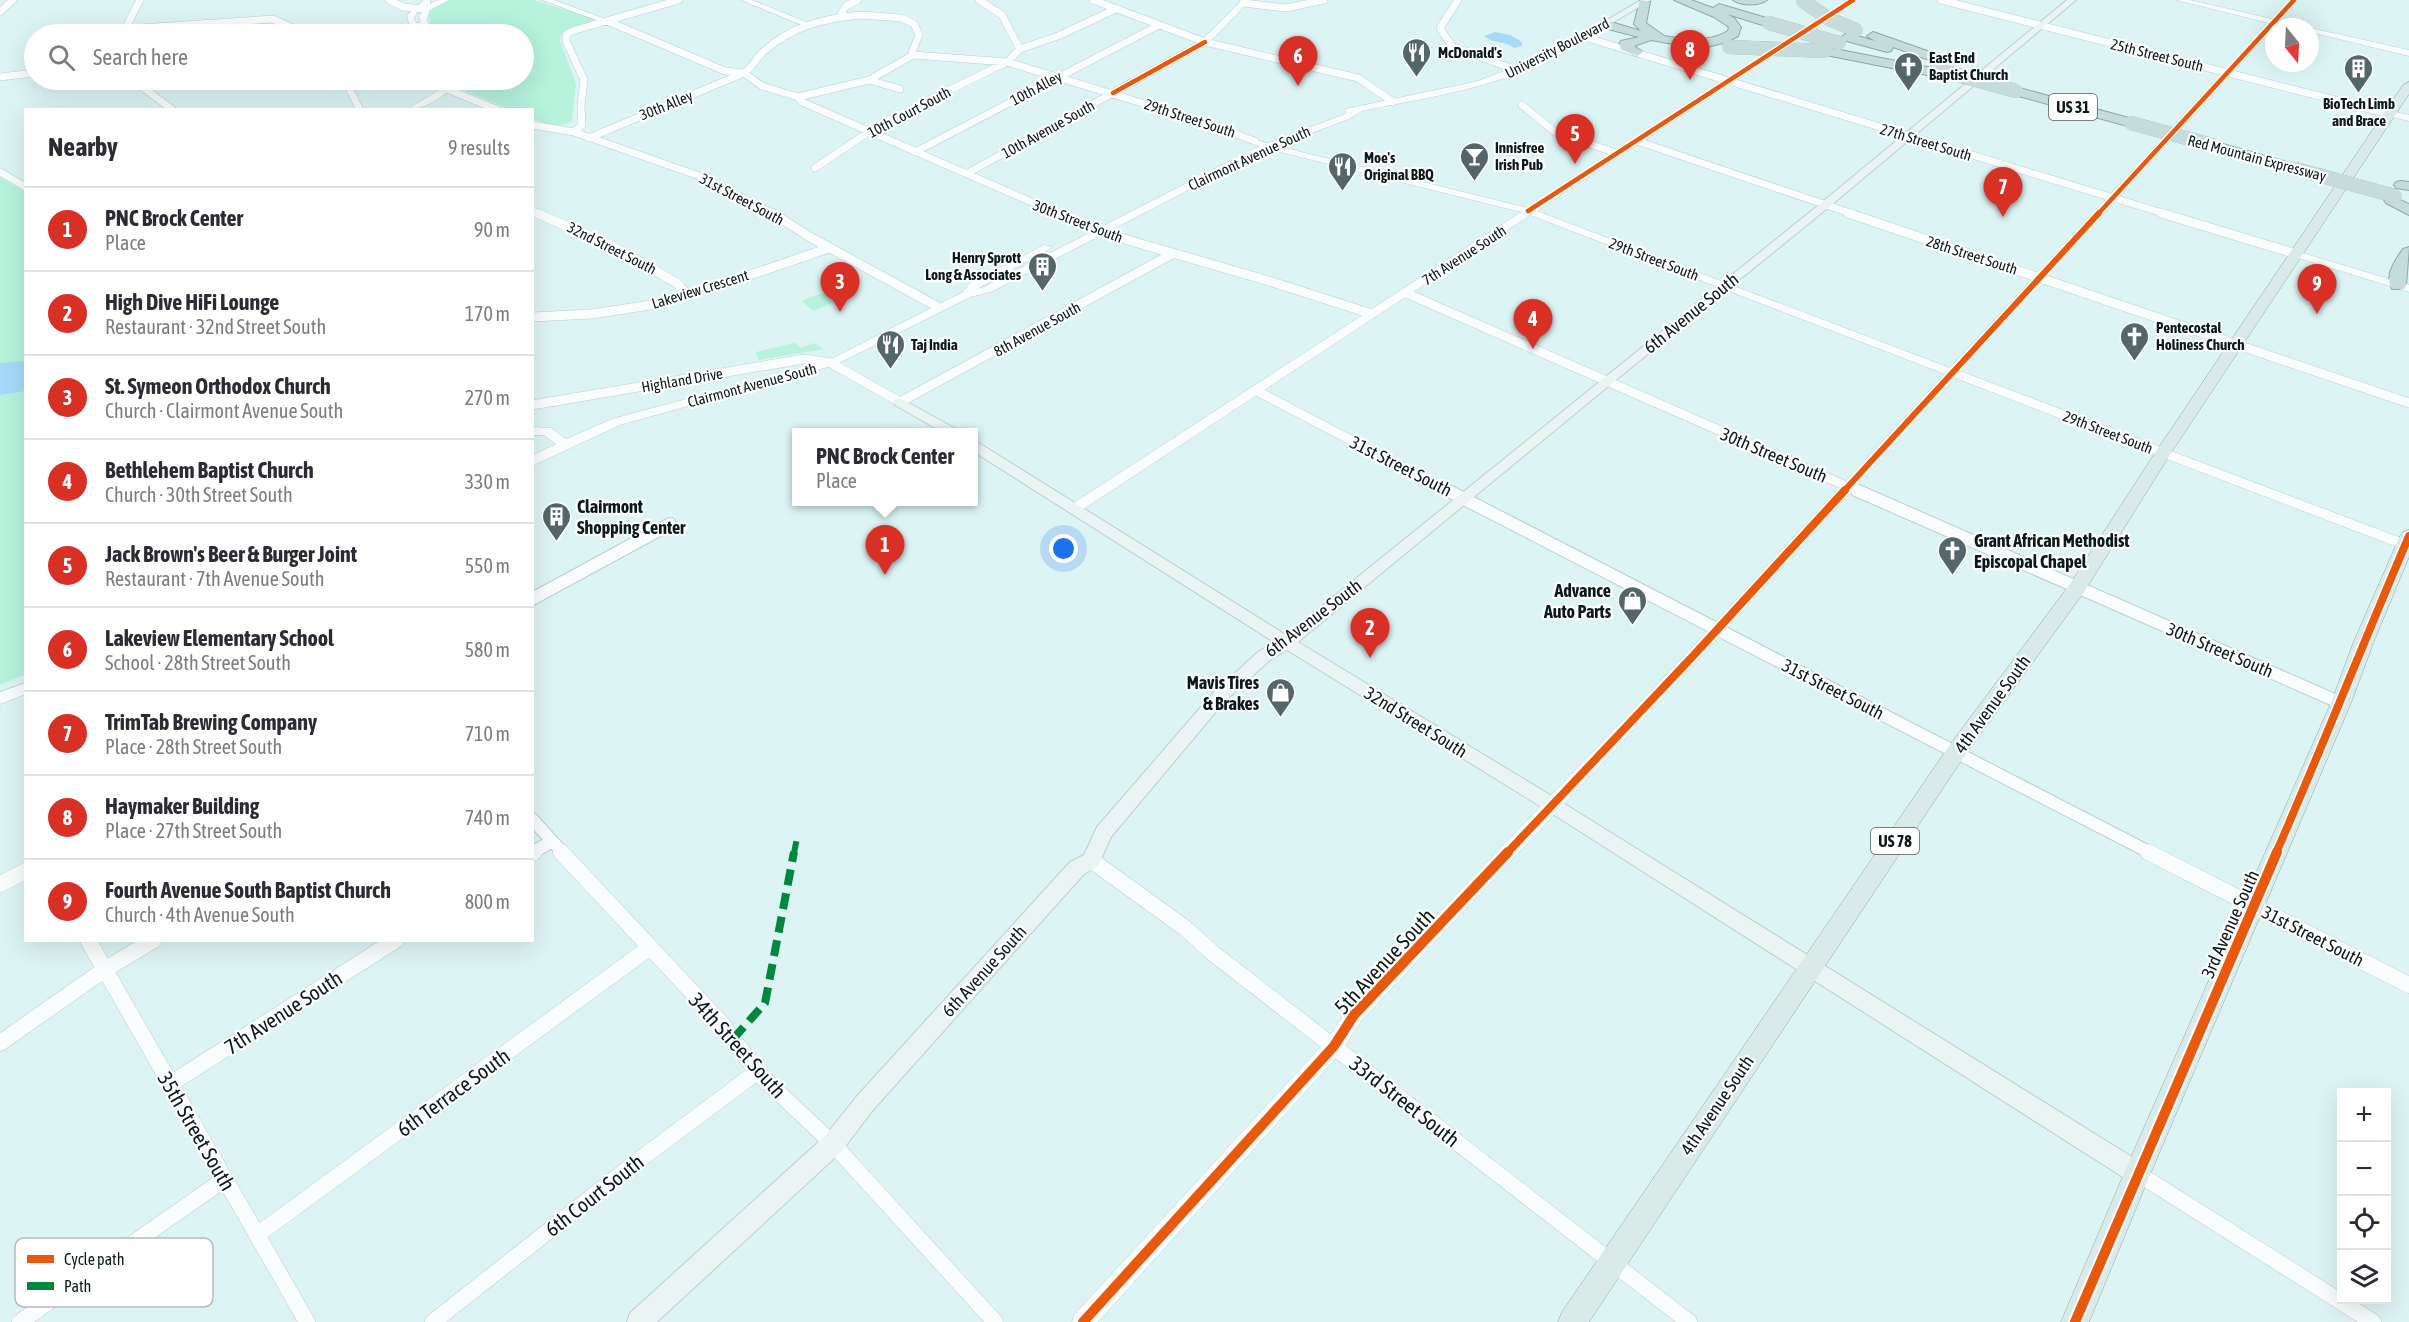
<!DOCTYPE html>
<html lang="en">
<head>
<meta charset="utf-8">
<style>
	:root { --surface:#fff; --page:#f2f2f3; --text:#2b2b33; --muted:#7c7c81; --line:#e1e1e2; --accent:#d93025 }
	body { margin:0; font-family:"Asap Condensed",sans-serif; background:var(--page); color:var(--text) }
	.controls { position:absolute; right:18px; bottom:18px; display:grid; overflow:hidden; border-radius:0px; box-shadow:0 6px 24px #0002 }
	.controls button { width:54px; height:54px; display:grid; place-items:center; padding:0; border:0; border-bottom:2px solid var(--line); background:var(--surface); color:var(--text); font:30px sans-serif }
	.compass { position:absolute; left:2265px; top:18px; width:54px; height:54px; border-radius:50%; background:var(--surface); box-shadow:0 6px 24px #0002; rotate:162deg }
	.you { position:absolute; left:1064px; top:549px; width:21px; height:21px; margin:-15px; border:4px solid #fff; border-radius:50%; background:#1a73e8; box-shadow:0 0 0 9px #1a73e833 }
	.badge { display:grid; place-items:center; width:39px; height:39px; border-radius:50%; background:var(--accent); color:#fff; font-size:20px; font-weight:700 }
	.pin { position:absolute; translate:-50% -50px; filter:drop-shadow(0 2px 3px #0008) }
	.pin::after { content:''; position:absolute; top:32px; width:21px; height:18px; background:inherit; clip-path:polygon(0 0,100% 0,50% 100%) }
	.popup { position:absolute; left:792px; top:428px; width:186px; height:78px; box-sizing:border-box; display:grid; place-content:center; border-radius:0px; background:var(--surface); filter:drop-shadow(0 2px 4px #0005); font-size:20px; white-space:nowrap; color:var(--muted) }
	.popup b { font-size:22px; color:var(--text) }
	.popup::after { content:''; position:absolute; left:50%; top:100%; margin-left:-12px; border:12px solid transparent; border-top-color:var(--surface) }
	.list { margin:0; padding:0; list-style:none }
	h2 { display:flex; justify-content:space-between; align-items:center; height:78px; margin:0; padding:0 24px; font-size:26px }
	h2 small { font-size:20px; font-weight:400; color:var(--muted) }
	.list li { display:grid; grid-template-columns:39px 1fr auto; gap:18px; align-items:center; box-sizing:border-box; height:84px; padding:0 24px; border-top:2px solid var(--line) }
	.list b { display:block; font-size:22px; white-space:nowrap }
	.list p { margin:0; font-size:20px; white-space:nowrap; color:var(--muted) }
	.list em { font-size:20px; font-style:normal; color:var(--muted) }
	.icon { flex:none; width:33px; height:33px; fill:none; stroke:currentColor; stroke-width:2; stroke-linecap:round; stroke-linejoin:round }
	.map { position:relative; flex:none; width:2409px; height:1322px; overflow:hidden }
	.search { position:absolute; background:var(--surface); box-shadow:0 6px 24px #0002; left:24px; top:24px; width:510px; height:66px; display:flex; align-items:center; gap:15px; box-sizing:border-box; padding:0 21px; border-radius:33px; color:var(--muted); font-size:22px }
	.panel { position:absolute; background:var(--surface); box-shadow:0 6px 24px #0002; left:24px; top:108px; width:510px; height:834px; border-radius:0px }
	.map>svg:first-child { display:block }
</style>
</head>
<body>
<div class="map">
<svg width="2409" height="1322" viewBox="0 0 2409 1322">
	<rect width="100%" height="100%" fill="#ddf4f5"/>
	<path fill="#b6f2dc" d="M449 0H533L595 19 559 37 576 84 572 121C559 129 547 125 533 119L532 110 509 109 466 91 479 80H524V34H467L431 24 428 14 434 8Z
		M0 177 25 192 26 674 0 685Z
		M838 290 849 296 813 311 802 301 813 296Z
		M795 343 801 348 814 343 824 349 759 360 756 352Z"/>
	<path fill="#a6dafa" d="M25 361V391L0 395V363Z"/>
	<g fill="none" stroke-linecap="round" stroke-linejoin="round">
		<path fill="#a6dafa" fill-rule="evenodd" d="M1495 32 1510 35 1522 42V46L1514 48C1504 40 1493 44 1484 36Z"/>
		<defs>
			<path id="minor-far3" d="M389 0 403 7 426 9
				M1093 0 1205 42 1358 78 1393 102
				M1458 0 1440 28 1452 46 1516 70
				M1941 0 2390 114
				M1243 3 1286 8 1324 0
				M0 12 13 0
				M841 14 846 6 858 0
				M862 15 902 18 914 24 919 35 912 52 913 55 869 80 798 97 762 86 744 73C752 67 756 59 763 52 791 26 825 18 862 15Z
				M607 21 725 71 744 73
				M125 29 273 19 306 34
				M123 33 140 0
				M383 34 425 25
				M1581 36 2166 214
				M1020 49 1058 36 1116 9
				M913 55 1007 62 1185 116 1255 141
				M0 77 34 73
				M133 80 173 110
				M345 80 360 110
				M869 80 900 89
				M447 89 498 110
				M798 97 802 102 1059 214
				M1522 105 1555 132 1619 154
				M532 125 574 132 702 177 774 214
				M574 132 582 125 581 105 584 80 566 41V35L572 31 679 0
				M589 138 744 73
				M1637 141 1853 214
				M915 152 1159 25
				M815 168 882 123 1007 62 1020 49 1002 15 979 0
				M0 172 26 187
				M966 174 1205 42
				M532 211 540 214"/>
			<path id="minor-far2" d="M536 213 609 244 677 283 686 293
				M772 213 810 237 938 307
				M1056 213 1100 232 1269 281 1372 314
				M1848 213 2409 403
				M2161 213 2296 254
				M1406 293 1860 492
				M532 317 592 314 657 304 686 293 709 289 829 248
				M1257 391 1450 492
				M532 405 804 359 831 363 900 402 1172 254"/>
			<path id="minor-far1" d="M1447 490 2151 853
				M1856 490 2341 703
				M532 599 670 524
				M532 819 563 853
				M532 853 552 841"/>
			<path id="minor" d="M561 852 722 1024 757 1072 833 1144 995 1322
				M2148 852 2409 985
				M532 853 534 852
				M1091 860 1185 928 1214 954 1689 1322
				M0 884 26 871
				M88 940 307 1322
				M0 1043 104 970 154 940
				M170 1084 396 940
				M2137 1173 2373 1322
				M257 1235 649 948
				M20 1322 225 1179
				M433 1322 631 1166 757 1072"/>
			<path id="tertiary" d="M424 0H430V4L438 0H449L430 10 427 20 428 23 456 34H445L422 27 419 16 428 4 417 12 414 19C417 26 425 29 432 31V34L418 32 409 24 407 15Z
				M542 0H554L611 21 604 23Z
				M741 0H752L811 24 804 26Z
				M1242 0H1250L1208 44H1202V40Z
				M1848 0H1857L1537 211 1950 368 2269 23 2176 0H2190L2272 19 2290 0H2298L2280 21 2301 27 2276 25 1960 371 2409 541V548H2400L1955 378 1698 660 1361 1021 1341 1052 1098 1322H1072L1075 1314 1327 1040 1347 1009 1688 652 1945 374 1530 215 1079 512H1069L1067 509 1069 506 1521 212 1268 149 991 292 970 297 835 365 620 425 532 466V456L556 444 544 435H532V427L551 428 566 439 612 419 827 361 963 292 970 283 1044 245 1053 247 977 289 984 287 1259 146 1252 143V139L1267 143 1343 115 1346 113 1345 109 1474 82C1517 68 1557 47 1596 25H1602V29C1568 47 1534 68 1498 80 1454 95 1407 101 1362 111L1349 119 1277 146 1528 208Z
				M2310 28 2409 50V56L2310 32Z
				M451 80H459C447 95 425 110 406 110L444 87Z
				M2390 111 2409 115V121L2387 116V112Z
				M2296 251 2409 285V292L2292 256 2291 254Z
				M26 683V694L0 704V692Z"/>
			<path id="secondary" d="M1641 0H1651L1602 29 1595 27Z
				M2067 0H2076L1829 207 1611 384 1298 642 1560 801 2145 1165 2148 1173 2145 1181 2137 1184 2129 1181 1548 811 1287 650 1270 660 1225 701 1111 837 1098 866 1084 874 873 1110 841 1152 657 1322H627L630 1313 825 1136 857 1096 1070 862 1084 855 1097 827 1213 693 1258 652 1274 642 974 452V442L979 443 1286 635 1821 203Z
				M900 398 956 429 958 432H942L895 405 893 402 895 399Z"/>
			<path id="primary" d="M2409 82V94L2171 453 2084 592 1963 758 1589 1322H1558L1562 1312 1949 746 2070 584 2155 453 2403 85Z
				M2409 530V557L2374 641 2351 703 2149 1177 2089 1322H2061L2128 1164 2331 703 2354 641 2400 536 2403 532Z"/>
			<path id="motorway" d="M1640 0 1650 2 1646 23 1664 36 1670 37C1691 39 1710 42 1728 31L1729 27 1714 17 1674 0H1691L1713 8 1719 4 1773 20 1775 23 1769 27 1727 14 1734 18 1741 27 1738 36 1727 42 1707 47H1690L1651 40 1634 46 1643 52 1637 56 1622 50 1619 44 1621 41 1639 37 1600 27 1598 24 1604 20 1641 31 1634 24Z
				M1733 0H1767C1759 6 1741 6 1733 0Z
				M1873 32 1950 59 1952 62 1946 66 1893 47 1891 51 1887 52 1843 40 1841 37 1847 33 1875 41 1867 36Z
				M1825 47 1937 69 1938 72 1932 76 1821 54 1819 51 1821 48Z
				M2016 87 2136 120 2138 123 2131 127 2011 94 2009 91 2011 88Z
				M2212 141 2301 166 2303 169 2296 173 2207 148 2205 145 2207 142Z
				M2401 181 2409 182V190L2396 188 2394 185 2396 182Z
				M2391 196 2409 204V215L2386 203 2384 200Z
				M2409 247 2406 286 2404 289H2392C2384 275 2395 261 2403 249Z"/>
		</defs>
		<use href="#minor-far3" stroke="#bdcecf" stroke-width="8"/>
		<use href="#minor-far2" stroke="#bdcecf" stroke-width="10"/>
		<use href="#minor-far1" stroke="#bdcecf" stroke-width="14"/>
		<use href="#minor" stroke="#bdcecf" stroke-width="17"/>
		<use href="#tertiary" stroke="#bdcecf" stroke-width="1"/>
		<use href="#secondary" stroke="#bdcecf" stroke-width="2"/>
		<use href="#primary" stroke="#8aaaa9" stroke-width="1"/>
		<use href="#motorway" stroke="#8aaaa9" stroke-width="2"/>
		<use href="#minor-far3" stroke="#fafdfe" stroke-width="7"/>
		<use href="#minor-far2" stroke="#fafdfe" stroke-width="9"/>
		<use href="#minor-far1" stroke="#fafdfe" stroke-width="12"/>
		<use href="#minor" stroke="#fafdfe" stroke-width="16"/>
		<use href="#tertiary" fill="#fafdfe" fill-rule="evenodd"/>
		<use href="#secondary" fill="#eaf4f2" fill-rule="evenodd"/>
		<use href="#primary" fill="#daeae8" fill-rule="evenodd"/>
		<use href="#motorway" fill="#c6dcdb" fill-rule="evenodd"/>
		<defs>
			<path id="motorway-bridge" d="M1803 1 1829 19 1856 30
				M1769 23 1839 43
				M1729 47 1825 51
				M1936 69 2016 91
				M2131 123 2212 145
				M2296 169 2395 196"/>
		</defs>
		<use href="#motorway-bridge" stroke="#8aaaa9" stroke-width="14" stroke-linecap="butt"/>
		<use href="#motorway-bridge" stroke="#c6dcdb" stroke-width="14"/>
		<path stroke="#00873e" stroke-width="6" stroke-dasharray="12 6" stroke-linecap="butt" d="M794 853 797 838"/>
		<path stroke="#00873e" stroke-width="8" stroke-dasharray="16 8" stroke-linecap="butt" d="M733 1039 765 1003 794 852"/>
		<defs>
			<path id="cycleway-far3" d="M1113 93 1205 42
				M1528 211 1853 0
				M2098 214 2294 0"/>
			<path id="cycleway-far2" d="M1843 492 2099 213"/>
			<path id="cycleway-far1" d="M1507 853 1693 656 1845 490
				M2276 853C2322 748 2364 641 2409 536"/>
			<path id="cycleway" d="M1083 1322 1334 1046 1354 1015 1508 852
				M2075 1322 2277 852"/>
		</defs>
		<use href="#cycleway-far3" stroke="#fff" stroke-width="7"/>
		<use href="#cycleway-far2" stroke="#fff" stroke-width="9"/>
		<use href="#cycleway-far1" stroke="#fff" stroke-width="11"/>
		<use href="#cycleway" stroke="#fff" stroke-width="14"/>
		<use href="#cycleway-far3" stroke="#e8590c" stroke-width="4.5"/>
		<use href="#cycleway-far2" stroke="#e8590c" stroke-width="6"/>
		<use href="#cycleway-far1" stroke="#e8590c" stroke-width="8"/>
		<use href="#cycleway" stroke="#e8590c" stroke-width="10"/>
	</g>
	<defs>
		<symbol id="restaurant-pin" viewBox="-11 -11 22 30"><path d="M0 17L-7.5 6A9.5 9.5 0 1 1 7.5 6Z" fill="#546667" stroke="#fff"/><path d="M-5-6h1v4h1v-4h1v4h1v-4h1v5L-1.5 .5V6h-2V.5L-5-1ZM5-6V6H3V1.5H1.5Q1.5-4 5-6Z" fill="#fff"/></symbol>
		<symbol id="church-pin" viewBox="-11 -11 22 30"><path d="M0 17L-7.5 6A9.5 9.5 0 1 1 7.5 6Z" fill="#546667" stroke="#fff"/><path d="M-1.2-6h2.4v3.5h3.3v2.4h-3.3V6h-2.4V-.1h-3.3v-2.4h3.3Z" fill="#fff"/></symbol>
		<symbol id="building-pin" viewBox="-11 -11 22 30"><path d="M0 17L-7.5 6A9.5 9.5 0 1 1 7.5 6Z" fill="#546667" stroke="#fff"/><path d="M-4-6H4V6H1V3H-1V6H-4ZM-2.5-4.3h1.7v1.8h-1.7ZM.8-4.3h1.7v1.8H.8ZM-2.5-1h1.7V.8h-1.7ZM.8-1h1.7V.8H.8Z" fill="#fff"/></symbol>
		<symbol id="bar-pin" viewBox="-11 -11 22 30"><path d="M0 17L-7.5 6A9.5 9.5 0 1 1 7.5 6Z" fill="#546667" stroke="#fff"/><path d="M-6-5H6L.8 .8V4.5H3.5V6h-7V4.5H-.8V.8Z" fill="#fff"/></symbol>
		<symbol id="shop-pin" viewBox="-11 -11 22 30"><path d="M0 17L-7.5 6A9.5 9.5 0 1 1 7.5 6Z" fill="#546667" stroke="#fff"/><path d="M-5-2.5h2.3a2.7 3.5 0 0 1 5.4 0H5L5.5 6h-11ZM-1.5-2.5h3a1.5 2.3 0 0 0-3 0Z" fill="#fff"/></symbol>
	</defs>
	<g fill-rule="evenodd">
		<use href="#restaurant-pin" x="1400" y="36" width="33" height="45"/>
		<use href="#church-pin" x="1892" y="50" width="33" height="45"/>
		<use href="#building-pin" x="2342" y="52" width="33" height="45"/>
		<use href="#bar-pin" x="1458" y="140" width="33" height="45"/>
		<use href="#restaurant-pin" x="1326" y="150" width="33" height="45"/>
		<use href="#building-pin" x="1026" y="250" width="33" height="45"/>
		<use href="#church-pin" x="2118" y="320" width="33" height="45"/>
		<use href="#restaurant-pin" x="874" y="328" width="33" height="45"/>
		<use href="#building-pin" x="540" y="500" width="33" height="45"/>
		<use href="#church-pin" x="1936" y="534" width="33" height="45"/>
		<use href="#shop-pin" x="1616" y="584" width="33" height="45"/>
		<use href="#shop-pin" x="1264" y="676" width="33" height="45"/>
	</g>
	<g text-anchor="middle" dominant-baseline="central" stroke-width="4.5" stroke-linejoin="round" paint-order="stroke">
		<g font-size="15" fill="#0a191a" stroke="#fff">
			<text transform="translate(1557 48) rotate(-27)">University Boulevard</text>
			<text transform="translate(2157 55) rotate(14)">25th Street South</text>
			<text transform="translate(1036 88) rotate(-28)">10th Alley</text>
			<text transform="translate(666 105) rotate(-22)">30th Alley</text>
			<text transform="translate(909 112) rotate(-28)">10th Court South</text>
			<text transform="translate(1190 118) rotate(18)">29th Street South</text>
			<text transform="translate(1048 129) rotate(-29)">10th Avenue South</text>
			<text transform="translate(1926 142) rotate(17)">27th Street South</text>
			<text transform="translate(1249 158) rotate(-25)">Clairmont Avenue South</text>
			<text transform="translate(2257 158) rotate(15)">Red Mountain Expressway</text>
			<text transform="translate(742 199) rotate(28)">31st Street South</text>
			<text transform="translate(1078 221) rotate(21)">30th Street South</text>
			<text transform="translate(612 248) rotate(27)">32nd Street South</text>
			<text transform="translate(1464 255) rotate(-33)">7th Avenue South</text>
			<text transform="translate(1972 255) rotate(18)">28th Street South</text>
			<text transform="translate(1654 259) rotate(21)">29th Street South</text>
			<text transform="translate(700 289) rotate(-17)">Lakeview Crescent</text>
			<text transform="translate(1037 329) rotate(-29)">8th Avenue South</text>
			<text transform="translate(682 380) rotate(-10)">Highland Drive</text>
			<text transform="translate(752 385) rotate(-15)">Clairmont Avenue South</text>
			<text transform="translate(2108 432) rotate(21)">29th Street South</text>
		</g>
		<g font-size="15" font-weight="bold" fill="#0a191a" stroke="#fff" text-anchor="start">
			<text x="1438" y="52">McDonald's</text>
			<text x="1929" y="57">East End<tspan x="1929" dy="17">Baptist Church</tspan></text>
			<text x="2359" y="103" text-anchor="middle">BioTech Limb<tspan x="2359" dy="17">and Brace</tspan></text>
			<text x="1495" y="147">Innisfree<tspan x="1495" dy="17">Irish Pub</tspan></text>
			<text x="1364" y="157">Moe's<tspan x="1364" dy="17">Original BBQ</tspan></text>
			<text x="1021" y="257" text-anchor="end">Henry Sprott<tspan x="1021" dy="17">Long &amp; Associates</tspan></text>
			<text x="2156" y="327">Pentecostal<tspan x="2156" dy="17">Holiness Church</tspan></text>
			<text x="911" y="344">Taj India</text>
		</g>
		<g fill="#fff" stroke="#545e5f" stroke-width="1.5">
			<rect x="2049" y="94" width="48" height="26" rx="4.5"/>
			<rect x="1871" y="828" width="48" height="26" rx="4.5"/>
		</g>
		<g font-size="16" font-weight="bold" fill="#0a191a">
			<text x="2073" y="107">US 31</text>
			<text x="1895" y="841">US 78</text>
		</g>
		<g font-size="18" fill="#0a191a" stroke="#fff">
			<text transform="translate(1691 313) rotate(-39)">6th Avenue South</text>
			<text transform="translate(1774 455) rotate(23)">30th Street South</text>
			<text transform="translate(1401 466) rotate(27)">31st Street South</text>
			<text transform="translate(1313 618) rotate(-37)">6th Avenue South</text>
			<text transform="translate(2220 650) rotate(23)">30th Street South</text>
			<text transform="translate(1833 689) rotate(27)">31st Street South</text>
			<text transform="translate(1992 704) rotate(-54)">4th Avenue South</text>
			<text transform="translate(1416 722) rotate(32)">32nd Street South</text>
			<text transform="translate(2230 924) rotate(-66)">3rd Avenue South</text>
			<text transform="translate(2313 936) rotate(27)">31st Street South</text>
			<text transform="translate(984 971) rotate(-48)">6th Avenue South</text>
			<text transform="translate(1717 1105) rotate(-56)">4th Avenue South</text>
		</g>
		<g font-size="18" font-weight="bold" fill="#0a191a" stroke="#fff" text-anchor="start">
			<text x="577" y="506">Clairmont<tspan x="577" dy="21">Shopping Center</tspan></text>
			<text x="1974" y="540">Grant African Methodist<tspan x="1974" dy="21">Episcopal Chapel</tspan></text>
			<text x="1611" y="590" text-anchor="end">Advance<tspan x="1611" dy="21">Auto Parts</tspan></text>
			<text x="1259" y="682" text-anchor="end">Mavis Tires<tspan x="1259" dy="21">&amp; Brakes</tspan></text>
		</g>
		<g font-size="21" fill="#0a191a" stroke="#fff">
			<text transform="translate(1384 961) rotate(-47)">5th Avenue South</text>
			<text transform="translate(283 1012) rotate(-33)">7th Avenue South</text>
			<text transform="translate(738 1045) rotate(48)">34th Street South</text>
			<text transform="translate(453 1092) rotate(-36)">6th Terrace South</text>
			<text transform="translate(1405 1101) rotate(38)">33rd Street South</text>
			<text transform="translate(197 1131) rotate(60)">35th Street South</text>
			<text transform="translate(594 1195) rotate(-38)">6th Court South</text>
		</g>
	</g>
	<rect x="15" y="1238" width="198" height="69" rx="9" fill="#fff" stroke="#b6baba" stroke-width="1.5"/>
	<rect x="27" y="1255" width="27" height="8" fill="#e8590c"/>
	<rect x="27" y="1282" width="27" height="8" fill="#00873e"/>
	<g font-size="16" fill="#0a191a">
		<text x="64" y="1265">Cycle path</text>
		<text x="64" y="1292">Path</text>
	</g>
</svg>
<div class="controls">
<button>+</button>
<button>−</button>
<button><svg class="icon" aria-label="locate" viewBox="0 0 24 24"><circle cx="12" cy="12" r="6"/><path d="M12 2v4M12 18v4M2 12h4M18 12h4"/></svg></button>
<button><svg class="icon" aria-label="layers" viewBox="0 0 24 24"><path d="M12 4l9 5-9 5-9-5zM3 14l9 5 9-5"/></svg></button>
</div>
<svg class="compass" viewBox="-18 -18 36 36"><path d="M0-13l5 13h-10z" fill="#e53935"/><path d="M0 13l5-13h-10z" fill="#7c7c81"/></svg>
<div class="you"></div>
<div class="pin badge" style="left:885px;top:575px">1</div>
<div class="popup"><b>PNC Brock Center</b>Place</div>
<div class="pin badge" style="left:1370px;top:658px">2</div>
<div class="pin badge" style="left:840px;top:312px">3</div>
<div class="pin badge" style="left:1533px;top:349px">4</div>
<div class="pin badge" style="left:1575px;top:164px">5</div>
<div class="pin badge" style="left:1298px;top:86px">6</div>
<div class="pin badge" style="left:2003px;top:217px">7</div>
<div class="pin badge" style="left:1690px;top:80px">8</div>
<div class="pin badge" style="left:2317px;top:314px">9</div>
<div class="search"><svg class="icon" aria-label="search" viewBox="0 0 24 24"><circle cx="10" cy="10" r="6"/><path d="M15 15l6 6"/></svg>Search here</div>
<section class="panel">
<h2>Nearby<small>9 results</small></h2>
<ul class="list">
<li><span class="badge">1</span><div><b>PNC Brock Center</b><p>Place</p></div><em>90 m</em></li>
<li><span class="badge">2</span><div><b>High Dive HiFi Lounge</b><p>Restaurant · 32nd Street South</p></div><em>170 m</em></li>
<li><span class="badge">3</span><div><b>St. Symeon Orthodox Church</b><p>Church · Clairmont Avenue South</p></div><em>270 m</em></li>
<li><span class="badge">4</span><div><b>Bethlehem Baptist Church</b><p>Church · 30th Street South</p></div><em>330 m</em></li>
<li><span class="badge">5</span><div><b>Jack Brown's Beer &amp; Burger Joint</b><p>Restaurant · 7th Avenue South</p></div><em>550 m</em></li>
<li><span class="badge">6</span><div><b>Lakeview Elementary School</b><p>School · 28th Street South</p></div><em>580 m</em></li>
<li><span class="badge">7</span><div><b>TrimTab Brewing Company</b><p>Place · 28th Street South</p></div><em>710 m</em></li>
<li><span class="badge">8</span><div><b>Haymaker Building</b><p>Place · 27th Street South</p></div><em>740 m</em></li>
<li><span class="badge">9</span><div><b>Fourth Avenue South Baptist Church</b><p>Church · 4th Avenue South</p></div><em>800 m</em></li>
</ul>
</section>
</div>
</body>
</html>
